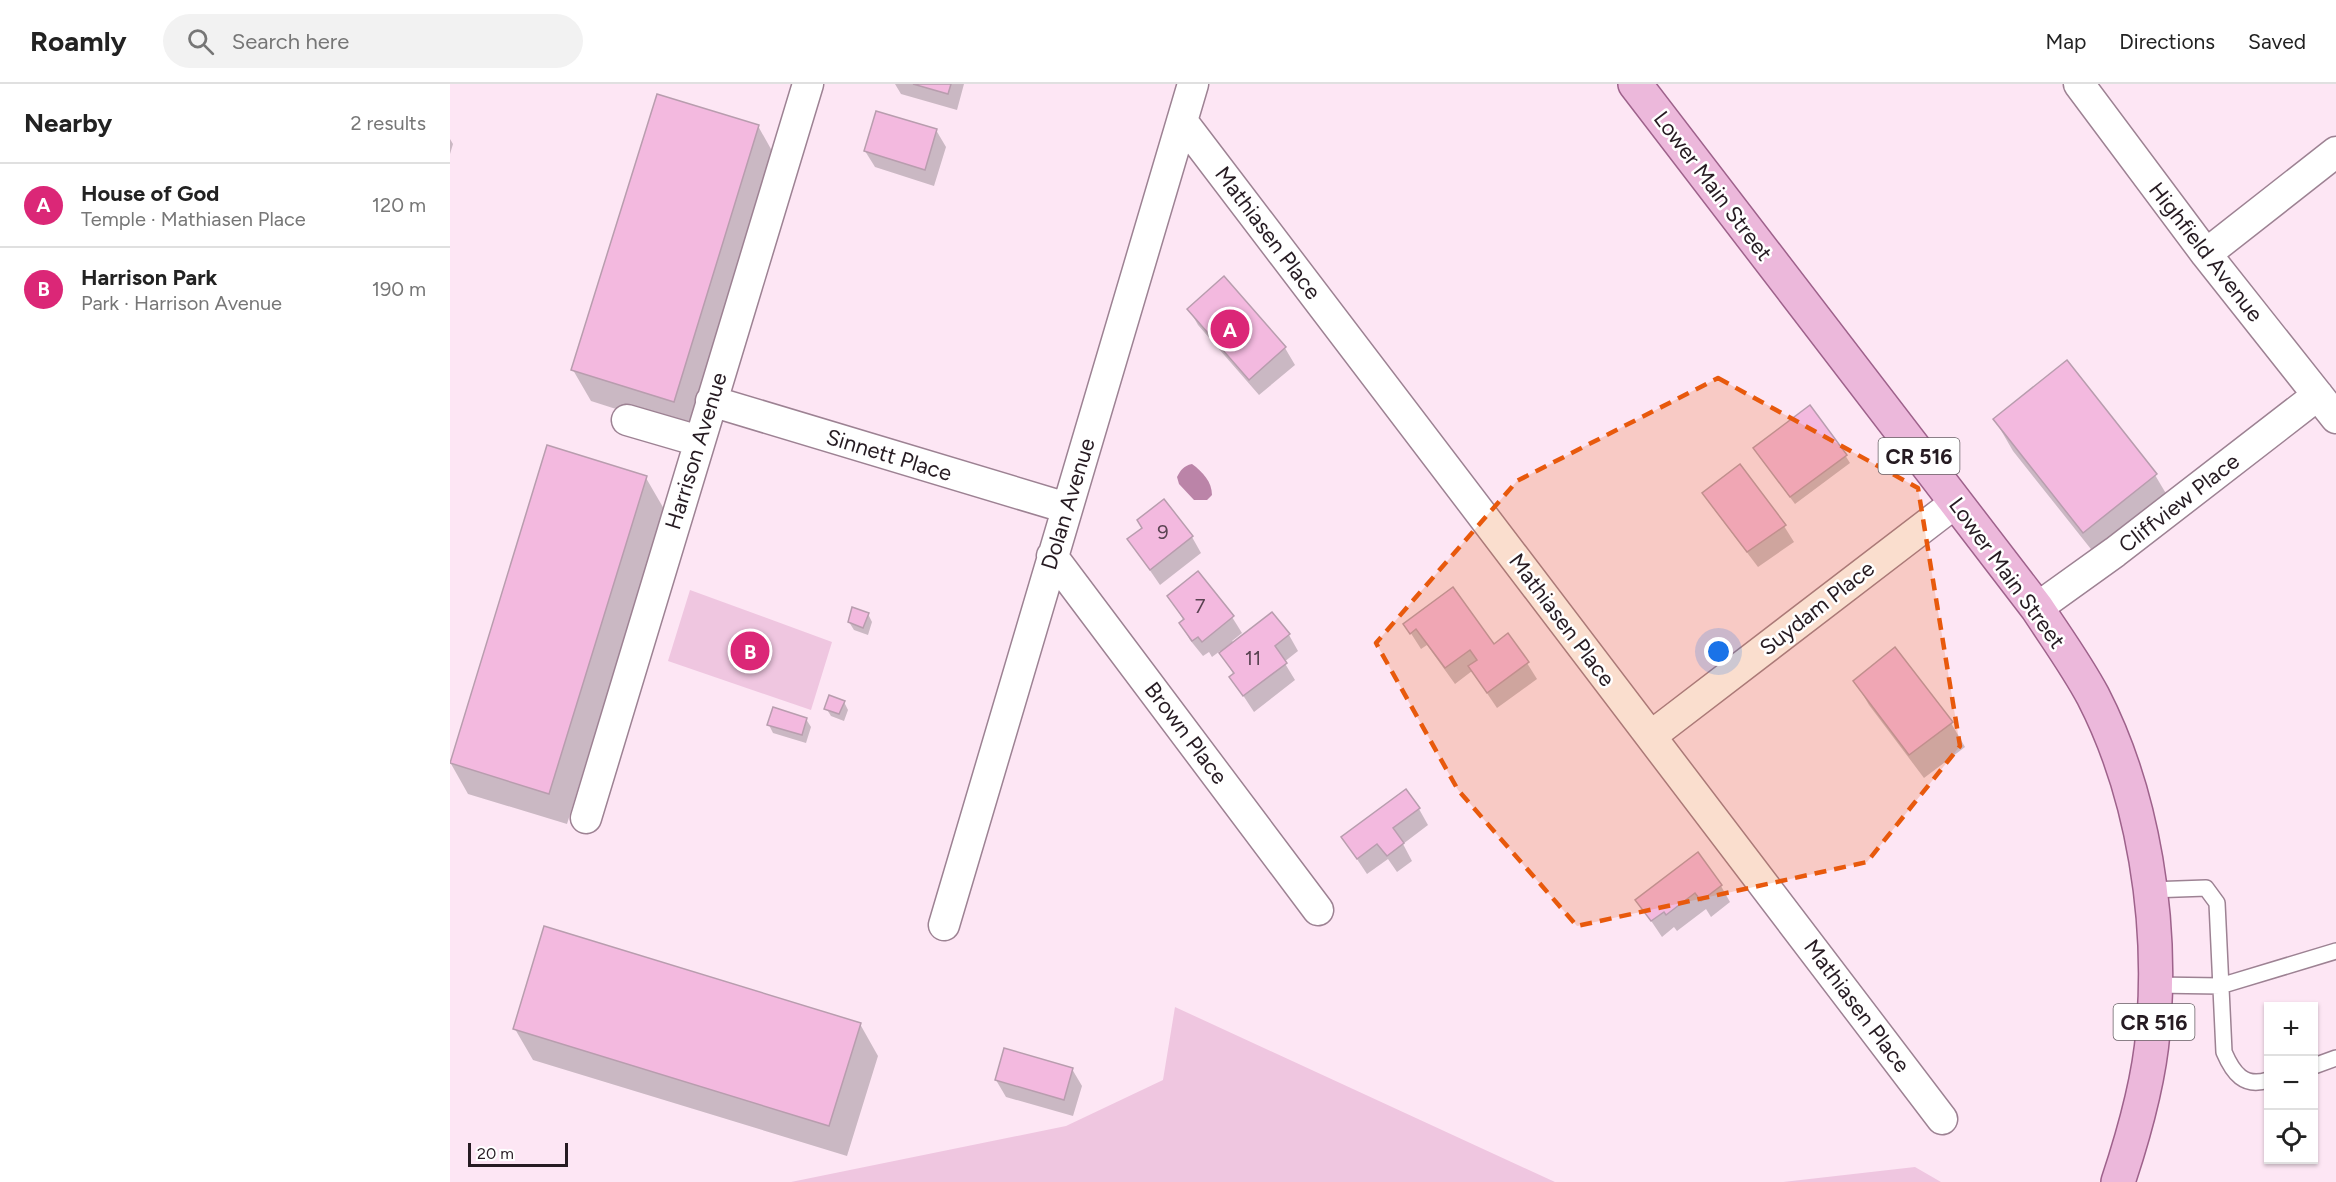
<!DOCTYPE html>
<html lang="en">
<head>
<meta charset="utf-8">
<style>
	:root { --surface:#fff; --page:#f2f2f2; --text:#222; --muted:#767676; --line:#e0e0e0; --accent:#db2777 }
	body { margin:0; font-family:Figtree,sans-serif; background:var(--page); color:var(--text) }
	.controls { position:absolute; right:18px; bottom:18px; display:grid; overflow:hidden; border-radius:0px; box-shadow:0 2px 4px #0004 }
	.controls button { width:54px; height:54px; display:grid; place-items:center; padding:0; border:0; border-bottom:2px solid var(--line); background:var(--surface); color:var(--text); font:30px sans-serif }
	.scale { position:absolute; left:18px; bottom:15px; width:100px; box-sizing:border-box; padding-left:6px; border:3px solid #261b22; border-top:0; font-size:16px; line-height:21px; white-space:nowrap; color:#261b22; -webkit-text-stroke:4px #fff; paint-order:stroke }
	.you { position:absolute; left:1269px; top:568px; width:21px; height:21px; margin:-15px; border:4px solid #fff; border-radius:50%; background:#1a73e8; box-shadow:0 0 0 9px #1a73e833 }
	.badge { display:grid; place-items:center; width:39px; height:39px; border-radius:50%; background:var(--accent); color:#fff; font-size:20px; font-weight:700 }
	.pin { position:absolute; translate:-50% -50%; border:3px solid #fff; box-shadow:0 2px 6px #0006 }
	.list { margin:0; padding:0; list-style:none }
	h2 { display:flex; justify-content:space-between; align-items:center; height:78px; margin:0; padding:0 24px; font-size:26px }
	h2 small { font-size:20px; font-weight:400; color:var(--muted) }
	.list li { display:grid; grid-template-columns:39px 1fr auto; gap:18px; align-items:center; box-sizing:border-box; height:84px; padding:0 24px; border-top:2px solid var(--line) }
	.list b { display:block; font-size:22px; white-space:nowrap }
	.list p { margin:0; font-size:20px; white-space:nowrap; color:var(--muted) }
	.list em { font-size:20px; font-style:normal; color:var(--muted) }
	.icon { flex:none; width:33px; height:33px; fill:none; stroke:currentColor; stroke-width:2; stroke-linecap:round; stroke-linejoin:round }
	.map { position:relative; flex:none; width:1886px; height:1098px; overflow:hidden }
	header { display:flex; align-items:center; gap:36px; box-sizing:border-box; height:84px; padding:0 30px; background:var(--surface); border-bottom:2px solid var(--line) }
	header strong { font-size:28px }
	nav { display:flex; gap:33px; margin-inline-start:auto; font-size:21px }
	.search { width:420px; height:54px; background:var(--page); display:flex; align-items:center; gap:15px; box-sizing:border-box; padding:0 21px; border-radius:33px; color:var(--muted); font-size:22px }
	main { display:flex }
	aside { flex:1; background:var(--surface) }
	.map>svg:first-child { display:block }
</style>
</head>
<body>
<header>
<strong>Roamly</strong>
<div class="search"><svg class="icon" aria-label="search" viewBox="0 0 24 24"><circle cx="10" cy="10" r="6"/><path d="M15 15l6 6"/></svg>Search here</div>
<nav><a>Map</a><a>Directions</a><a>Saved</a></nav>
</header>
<main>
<aside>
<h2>Nearby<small>2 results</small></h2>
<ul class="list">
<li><span class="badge">A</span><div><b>House of God</b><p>Temple · Mathiasen Place</p></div><em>120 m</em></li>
<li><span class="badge">B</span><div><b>Harrison Park</b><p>Park · Harrison Avenue</p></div><em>190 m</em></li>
</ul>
</aside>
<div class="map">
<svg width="1886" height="1098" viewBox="0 0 1886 1098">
	<rect width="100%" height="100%" fill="#fde6f4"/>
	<path fill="#efc6e0" d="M240 506 382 558 361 626 218 577Z
		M725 923 1105 1098H341L616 1042 713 996Z
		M1465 1083 1491 1098H1333Z"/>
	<path fill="#bb84a8" d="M742 380C753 388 762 398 762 411L757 416H744L729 400 727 393C731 386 733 382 742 380Z"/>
	<path fill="#0003" d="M445 0H514L507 26 451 10Z
		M308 42 326 74 241 349 141 317 123 286Z
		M486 46 496 63 484 102 425 83 415 67Z
		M0 55 3 60 0 70Z
		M774 194 835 264 845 281 809 311 748 241 739 225Z
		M1617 279 1705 391 1724 423 1652 479 1563 367 1545 336Z
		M1395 371 1400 379 1345 420 1309 372Z
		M196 394 214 425 117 740 18 710 0 678Z
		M1254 409 1334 442 1344 458 1308 483 1264 425Z
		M714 417 742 453 751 469 710 501 679 456 694 445Z
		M719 512 782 533 792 549 782 557 784 559 839 551 848 567 834 578 845 596 804 628 781 593 784 591 770 567 762 573 759 568 753 572 740 556 731 540 734 537Z
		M418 530 422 538 418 551 404 546 399 538Z
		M955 540 1043 562 1077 579 1087 595 1047 624 1022 587 1005 600 977 561 971 565Z
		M1405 597 1501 639 1515 663 1474 694 1419 621Z
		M394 618 398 626 394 637 381 632 376 624Z
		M356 635 361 643 356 659 323 649 319 641Z
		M969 725 978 741 953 760 962 777 947 788 938 775 917 790 893 754Z
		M1271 802 1280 818 1261 833 1256 825 1227 847 1224 843 1212 853 1187 816Z
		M410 940 428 972 397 1072 83 976 65 945Z
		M622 985 632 1002 623 1032 556 1013 546 996Z"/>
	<path fill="#f3b9df" stroke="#b89dae" stroke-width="1.5" d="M463 0H501L498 10Z
		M207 10 309 41 224 318 121 286Z
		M426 27 487 45 475 86 414 67Z
		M774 192 836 263 799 296 737 225Z
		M1617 276 1707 390 1633 449 1543 335Z
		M1360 321 1397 371 1340 413 1303 364Z
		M97 361 197 392 99 710 0 679Z
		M1290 380 1336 441 1297 468 1252 409Z
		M714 415 743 452 700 486 677 455 692 444 687 436Z
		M748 487 784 532 752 558 748 553 742 557 729 539 734 535 717 512Z
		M1003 503 1044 560 1058 549 1079 578 1037 609 1018 582 1027 576 1020 566 995 584 966 545 960 550 953 540Z
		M402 523 419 529 413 544 398 538Z
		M822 528 840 550 825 562 837 579 793 612 779 593 784 589 769 569Z
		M1445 563 1503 638 1459 671 1403 597Z
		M379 611 395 617 389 630 374 625Z
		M323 623 357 634 352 651 317 641Z
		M956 705 970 724 943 744 954 759 937 772 927 760 907 775 891 753Z
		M1248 768 1272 801 1251 817 1245 809 1216 831 1214 828 1201 837 1185 816Z
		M94 842 411 939 379 1042 63 945Z
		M554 964 623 984 614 1016 545 996Z"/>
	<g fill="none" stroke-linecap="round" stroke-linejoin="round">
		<defs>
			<path id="lane" d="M1700 806 1756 804 1767 819 1774 968C1783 989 1794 1004 1818 996
				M1705 901 1770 902 1886 867
				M1864 982 1886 974"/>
			<path id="street" d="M1629 0 1756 170 1886 334
				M732 37 1492 1035
				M1756 170 1886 68
				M261 317 617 424
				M177 336 249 357
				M602 472 868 826
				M1587 524 1665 468 1868 311
				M1201 652 1505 419
				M136 734 358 0
				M494 841 743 0"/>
			<path id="primary" d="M1185 0 1587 524C1606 553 1627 582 1643 612 1694 711 1713 838 1703 948 1699 998 1684 1050 1668 1098"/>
		</defs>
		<use href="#lane" stroke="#9d8293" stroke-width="18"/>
		<use href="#street" stroke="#9d8293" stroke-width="33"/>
		<use href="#primary" stroke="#9e628b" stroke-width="36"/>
		<use href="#lane" stroke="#fff" stroke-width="15"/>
		<use href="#street" stroke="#fff" stroke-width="30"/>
		<use href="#primary" stroke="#ecb8db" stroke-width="33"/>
	</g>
	<path fill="#e8590c" fill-opacity="0.2" stroke="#e8590c" stroke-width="4.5" stroke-dasharray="12 8" stroke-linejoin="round" d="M1268 294 1468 404 1510 662 1417 778 1127 842 1008 706 926 559 1067 397Z"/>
	<g text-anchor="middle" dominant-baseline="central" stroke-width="5" stroke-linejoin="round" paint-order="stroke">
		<g font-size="20" fill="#594251">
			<text x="713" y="448">9</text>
			<text x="750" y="522">7</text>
			<text x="803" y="574">11</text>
		</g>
		<g fill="#fff" stroke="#675f64" stroke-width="1.5">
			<rect x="1428.5" y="354" width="81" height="36" rx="4.5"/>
			<rect x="1663.5" y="920" width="81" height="36" rx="4.5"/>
		</g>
		<g font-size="21" font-weight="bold" fill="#261b22">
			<text x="1469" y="372">CR 516</text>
			<text x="1704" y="938">CR 516</text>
		</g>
		<g font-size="22" fill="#261b22" stroke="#fff">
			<text transform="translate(1263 102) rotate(53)">Lower Main Street</text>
			<text transform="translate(818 149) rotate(53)">Mathiasen Place</text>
			<text transform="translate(1756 168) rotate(52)">Highfield Avenue</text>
			<text transform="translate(246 367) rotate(-73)">Harrison Avenue</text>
			<text transform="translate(439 371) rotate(17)">Sinnett Place</text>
			<text transform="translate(1729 419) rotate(-38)">Cliffview Place</text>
			<text transform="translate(618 420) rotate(-73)">Dolan Avenue</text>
			<text transform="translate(1557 489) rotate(54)">Lower Main Street</text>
			<text transform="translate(1367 524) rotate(-38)">Suydam Place</text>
			<text transform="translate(1112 536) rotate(53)">Mathiasen Place</text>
			<text transform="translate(736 649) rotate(53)">Brown Place</text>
			<text transform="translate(1407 922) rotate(53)">Mathiasen Place</text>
		</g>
	</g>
</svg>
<div class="controls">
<button>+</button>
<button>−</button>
<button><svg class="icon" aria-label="locate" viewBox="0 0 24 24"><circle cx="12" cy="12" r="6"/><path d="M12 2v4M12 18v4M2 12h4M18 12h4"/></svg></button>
</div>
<div class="scale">20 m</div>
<div class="you"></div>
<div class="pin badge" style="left:780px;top:245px">A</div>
<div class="pin badge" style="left:300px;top:567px">B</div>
</div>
</main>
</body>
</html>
